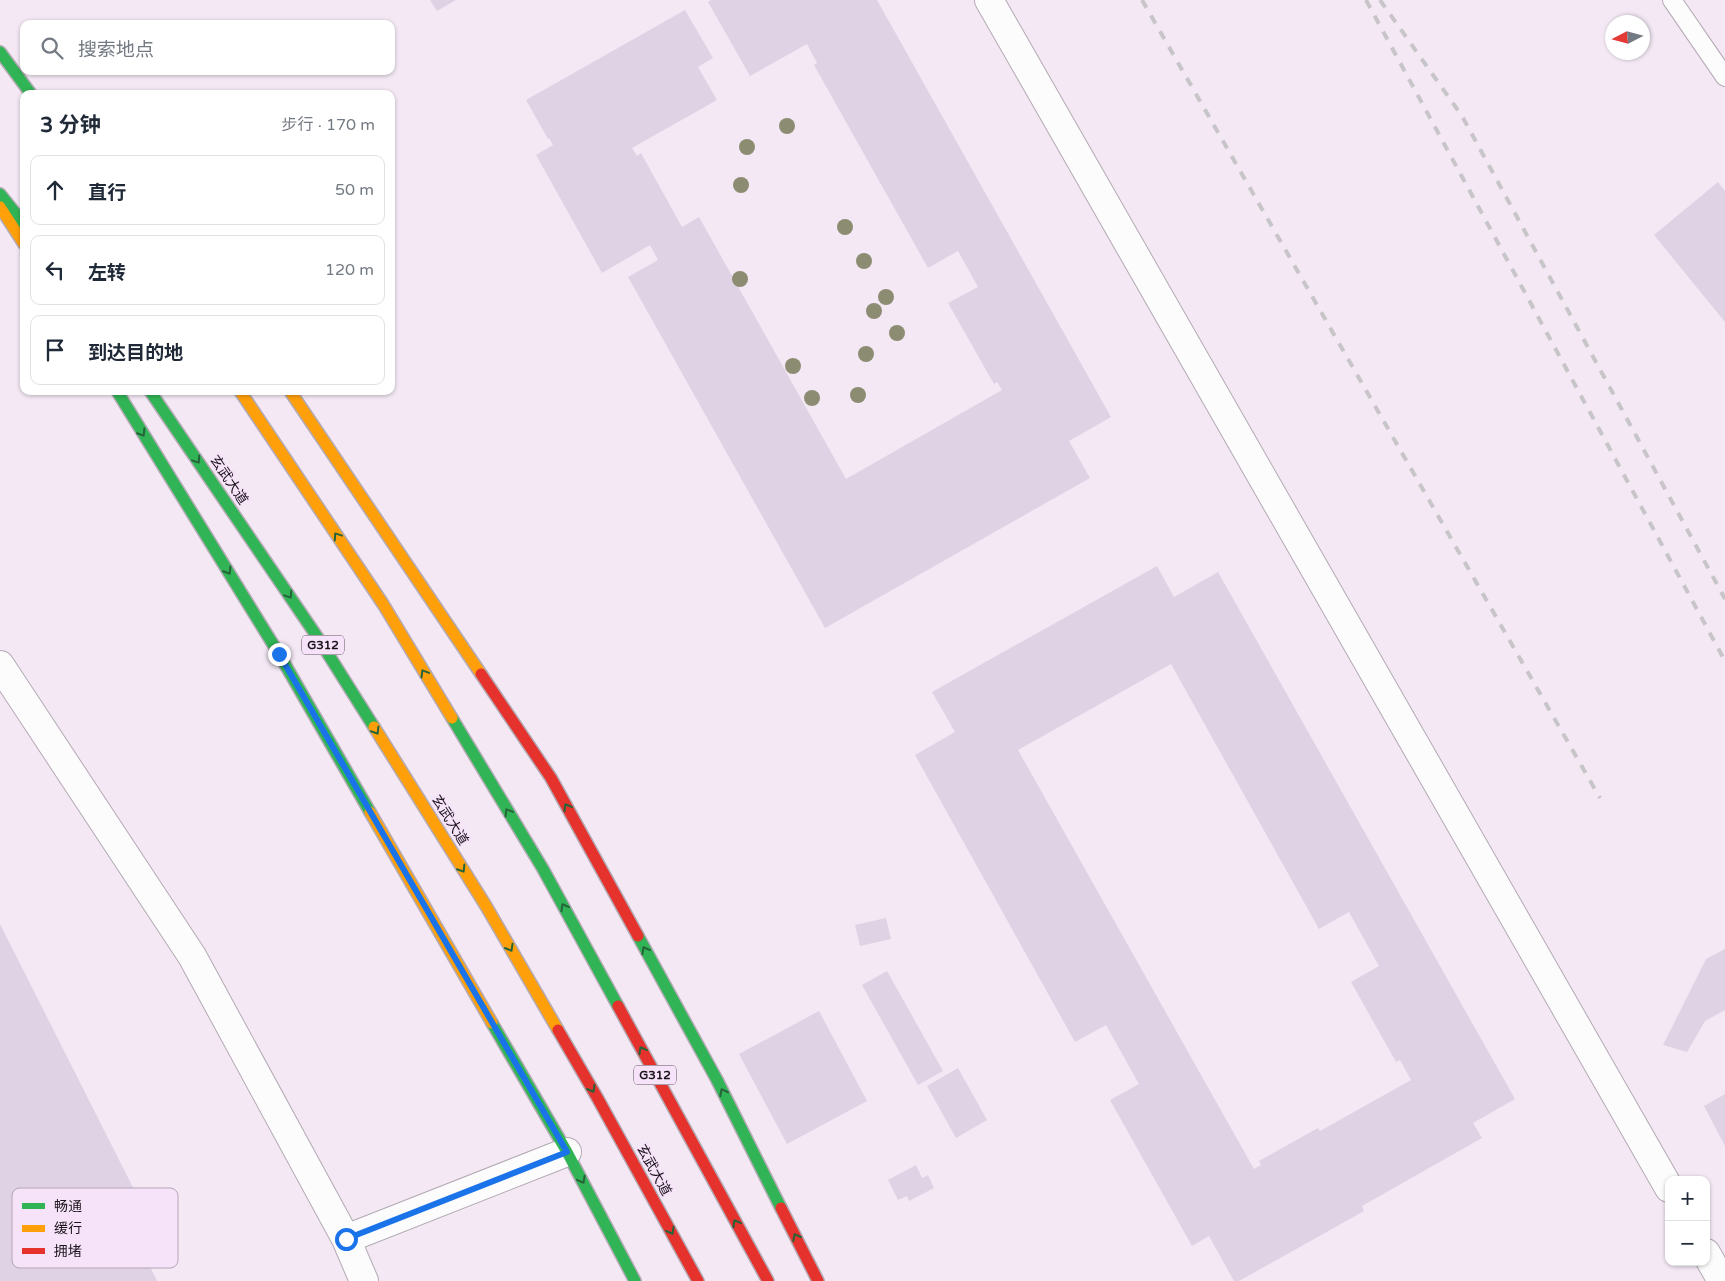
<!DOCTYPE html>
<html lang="zh">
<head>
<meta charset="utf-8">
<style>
	:root { --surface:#fff; --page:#f2f2f3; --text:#1f2937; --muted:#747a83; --line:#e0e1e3 }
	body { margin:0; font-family:"Varela Round","Noto Sans SC",sans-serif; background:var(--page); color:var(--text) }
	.controls { position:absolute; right:15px; bottom:15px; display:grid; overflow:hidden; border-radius:10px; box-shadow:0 1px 4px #0004 }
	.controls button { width:45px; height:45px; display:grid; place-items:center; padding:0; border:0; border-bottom:1px solid var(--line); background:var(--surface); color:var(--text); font:25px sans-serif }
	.compass { position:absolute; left:1605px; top:15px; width:45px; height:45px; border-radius:50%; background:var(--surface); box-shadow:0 1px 4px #0004; rotate:264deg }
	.stop { position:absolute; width:15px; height:15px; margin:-11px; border:4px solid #1a73e8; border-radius:50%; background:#fff }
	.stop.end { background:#1a73e8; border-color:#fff; box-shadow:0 1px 5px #0008 }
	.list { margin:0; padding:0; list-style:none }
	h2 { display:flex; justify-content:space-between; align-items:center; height:65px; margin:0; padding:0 20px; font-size:21px }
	h2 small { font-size:16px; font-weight:400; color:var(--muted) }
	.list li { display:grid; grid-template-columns:32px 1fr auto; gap:15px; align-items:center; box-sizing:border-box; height:70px; margin:0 10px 10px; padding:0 10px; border:1px solid var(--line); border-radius:10px }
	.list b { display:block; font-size:19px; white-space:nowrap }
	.list em { font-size:16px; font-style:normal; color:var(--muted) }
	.icon { flex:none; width:28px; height:28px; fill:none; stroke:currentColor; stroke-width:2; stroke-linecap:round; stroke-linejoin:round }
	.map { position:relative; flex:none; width:1725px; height:1281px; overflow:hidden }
	.search { position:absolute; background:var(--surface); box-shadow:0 1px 4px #0004; left:20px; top:20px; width:375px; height:55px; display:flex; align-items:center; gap:12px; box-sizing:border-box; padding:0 18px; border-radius:10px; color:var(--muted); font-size:19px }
	.panel { position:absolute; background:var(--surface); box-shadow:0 1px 4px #0004; left:20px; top:90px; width:375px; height:305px; border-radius:10px }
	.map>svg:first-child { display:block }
</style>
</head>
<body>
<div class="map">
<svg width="1725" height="1281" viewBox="0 0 1725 1281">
	<rect width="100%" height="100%" fill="#f3e8f4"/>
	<path fill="#dfd2e5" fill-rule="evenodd" d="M430 0H456L437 11Z
		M711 0H877L1111 417 1069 441 1090 478 825 628 628 277 658 260 650 245 602 273 536 155 553 145 549 138 548 139 526 100 685 10 713 58 698 67 717 100 632 148 637 156 641 153 682 227 699 217 846 479 1002 390 997 382 994 384 948 303 978 287 958 251 928 268 814 65 817 63 807 44 750 76 708 2Z
		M1718 182 1725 191V322L1654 235Z
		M1157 566 1174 597 1218 572 1515 1099 1473 1123 1482 1138 1362 1206 1364 1211 1239 1281H1234L1209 1236 1192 1246 1110 1100 1139 1084 1106 1025 1075 1042 915 755 955 732 932 692ZM1171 664 1319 929 1349 912 1379 966 1351 982 1396 1062 1400 1060 1411 1080 1320 1131 1318 1128 1259 1161 1261 1165 1254 1169 1018 750Z
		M886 918 891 939 860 946 855 925Z
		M0 924 160 1241 142 1250 157 1281H0Z
		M1725 949V1010L1705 1021 1687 1052 1663 1045 1706 959Z
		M887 971 943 1071 918 1085 862 985Z
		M819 1011 867 1101 787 1144 739 1054Z
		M958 1068 987 1120 956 1138 927 1086Z
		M1725 1094V1146L1704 1106Z
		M916 1165 922 1178 928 1175 934 1188 909 1201 907 1196 898 1200 888 1180Z"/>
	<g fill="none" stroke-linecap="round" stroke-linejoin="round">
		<defs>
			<path id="lane" d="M1672 0 1725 77"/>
			<path id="street" d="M989 0 1669 1188
				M0 665 192 956 346 1239 364 1281
				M346 1239 567 1152
				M1706 1253 1722 1281"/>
			<path id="fast" d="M0 52 31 94
				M0 194 24 224
				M117 391 279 654 370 812
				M150 391 318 638 374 727
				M452 718 543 869 618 1006
				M638 936 717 1080 781 1208
				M492 1023 567 1152 635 1281"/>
			<path id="slow" d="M0 207 24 244
				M240 391 383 604 452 718
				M290 391 481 674
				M374 727 486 906 558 1030
				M370 812 492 1023"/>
			<path id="jam" d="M481 674 551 778 638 936
				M618 1006 768 1281
				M558 1030 598 1099 698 1281
				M781 1208 818 1281"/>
		</defs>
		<use href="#lane" stroke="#b3aab4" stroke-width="20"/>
		<use href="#street" stroke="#b3aab4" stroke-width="30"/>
		<use href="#fast" stroke="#b3aab4" stroke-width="14"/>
		<use href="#slow" stroke="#b3aab4" stroke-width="14"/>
		<use href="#jam" stroke="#b3aab4" stroke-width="14"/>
		<use href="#lane" stroke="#fdfcfd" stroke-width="18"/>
		<use href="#street" stroke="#fdfcfd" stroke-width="28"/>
		<use href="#fast" stroke="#30b455" stroke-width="11"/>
		<use href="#slow" stroke="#ff9f0a" stroke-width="11"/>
		<use href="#jam" stroke="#e5322d" stroke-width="11"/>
		<path stroke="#c8c5c8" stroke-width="4" stroke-dasharray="9 9" stroke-linecap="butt" d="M1142 0 1600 798
			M1366 0 1725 661
			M1380 0 1462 116 1725 599"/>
	</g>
	<g fill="#8c8c72">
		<circle cx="787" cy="126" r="8"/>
		<circle cx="747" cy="147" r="8"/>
		<circle cx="741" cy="185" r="8"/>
		<circle cx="845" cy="227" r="8"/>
		<circle cx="864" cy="261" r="8"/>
		<circle cx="740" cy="279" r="8"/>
		<circle cx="886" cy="297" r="8"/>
		<circle cx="874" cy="311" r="8"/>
		<circle cx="897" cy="333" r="8"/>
		<circle cx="866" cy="354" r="8"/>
		<circle cx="793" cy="366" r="8"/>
		<circle cx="858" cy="395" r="8"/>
		<circle cx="812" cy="398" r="8"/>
	</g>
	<defs><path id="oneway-chevron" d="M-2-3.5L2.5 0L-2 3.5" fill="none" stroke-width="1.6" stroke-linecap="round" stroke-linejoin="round" transform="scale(1.25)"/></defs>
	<g stroke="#256438">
		<use href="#oneway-chevron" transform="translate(142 433) rotate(58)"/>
		<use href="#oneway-chevron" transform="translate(197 460) rotate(56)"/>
		<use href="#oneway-chevron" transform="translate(337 536) rotate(-124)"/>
		<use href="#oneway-chevron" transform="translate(228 571) rotate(58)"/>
		<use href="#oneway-chevron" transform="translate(289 595) rotate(56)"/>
		<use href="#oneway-chevron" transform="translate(424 673) rotate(-121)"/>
		<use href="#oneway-chevron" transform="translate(376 731) rotate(58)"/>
		<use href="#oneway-chevron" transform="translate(567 807) rotate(-119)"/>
		<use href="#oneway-chevron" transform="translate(508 812) rotate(-121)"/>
		<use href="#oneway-chevron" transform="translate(462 869) rotate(58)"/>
		<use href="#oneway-chevron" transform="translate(564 907) rotate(-119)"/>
		<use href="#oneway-chevron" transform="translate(510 948) rotate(60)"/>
		<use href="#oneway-chevron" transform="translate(645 950) rotate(-119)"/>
		<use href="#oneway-chevron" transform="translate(642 1050) rotate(-119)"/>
		<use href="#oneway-chevron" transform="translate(592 1089) rotate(60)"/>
		<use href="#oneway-chevron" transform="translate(723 1092) rotate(-117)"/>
		<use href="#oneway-chevron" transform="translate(582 1180) rotate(62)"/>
		<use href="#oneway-chevron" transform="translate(736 1223) rotate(-119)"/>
		<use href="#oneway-chevron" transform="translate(671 1231) rotate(61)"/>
		<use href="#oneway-chevron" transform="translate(796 1237) rotate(-117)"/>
	</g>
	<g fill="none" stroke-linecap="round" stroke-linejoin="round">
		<path stroke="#1a73e8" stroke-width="6" d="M279 654 567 1152 346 1239"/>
	</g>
	<g text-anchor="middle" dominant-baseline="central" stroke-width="4" stroke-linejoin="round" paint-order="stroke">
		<g fill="#f7e3f9" stroke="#5c515e" stroke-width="1">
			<rect x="302" y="635.5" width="42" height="19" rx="4"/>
			<rect x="634" y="1065.5" width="42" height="19" rx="4"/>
		</g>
		<g font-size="12" font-weight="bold" fill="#1a131b">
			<text x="323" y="645">G312</text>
			<text x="655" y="1075">G312</text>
		</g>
		<g font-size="14" fill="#1a131b" stroke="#f7e3f9">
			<text transform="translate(229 480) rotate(56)">玄武大道</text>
			<text transform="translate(450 820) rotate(58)">玄武大道</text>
			<text transform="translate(654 1170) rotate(61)">玄武大道</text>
		</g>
	</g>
	<rect x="12" y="1188" width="166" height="80" rx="8" fill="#f7e3f9" stroke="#b5a5b6" stroke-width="1"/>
	<rect x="22" y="1203" width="23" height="6" fill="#30b455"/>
	<rect x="22" y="1225" width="23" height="7" fill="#ff9f0a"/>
	<rect x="22" y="1248" width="23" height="6" fill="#e5322d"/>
	<g font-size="14" fill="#1a131b">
		<text x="54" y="1211">畅通</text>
		<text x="54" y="1233">缓行</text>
		<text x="54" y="1256">拥堵</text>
	</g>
</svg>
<div class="controls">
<button>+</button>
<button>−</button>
</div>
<svg class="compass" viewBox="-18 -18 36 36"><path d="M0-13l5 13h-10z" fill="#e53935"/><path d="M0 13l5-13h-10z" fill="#747a83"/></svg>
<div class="stop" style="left:346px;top:1239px"></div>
<div class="stop end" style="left:279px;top:654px"></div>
<div class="search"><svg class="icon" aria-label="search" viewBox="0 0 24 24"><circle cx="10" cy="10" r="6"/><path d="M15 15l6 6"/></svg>搜索地点</div>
<section class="panel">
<h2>3 分钟<small>步行 · 170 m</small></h2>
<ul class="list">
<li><svg class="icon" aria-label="ahead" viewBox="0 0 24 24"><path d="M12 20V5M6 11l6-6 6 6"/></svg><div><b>直行</b></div><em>50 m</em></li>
<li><svg class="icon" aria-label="left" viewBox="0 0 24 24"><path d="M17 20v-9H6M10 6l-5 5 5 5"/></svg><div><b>左转</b></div><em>120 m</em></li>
<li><svg class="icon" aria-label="arrive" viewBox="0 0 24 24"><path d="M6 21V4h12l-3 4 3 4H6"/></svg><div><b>到达目的地</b></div></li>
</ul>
</section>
</div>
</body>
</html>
